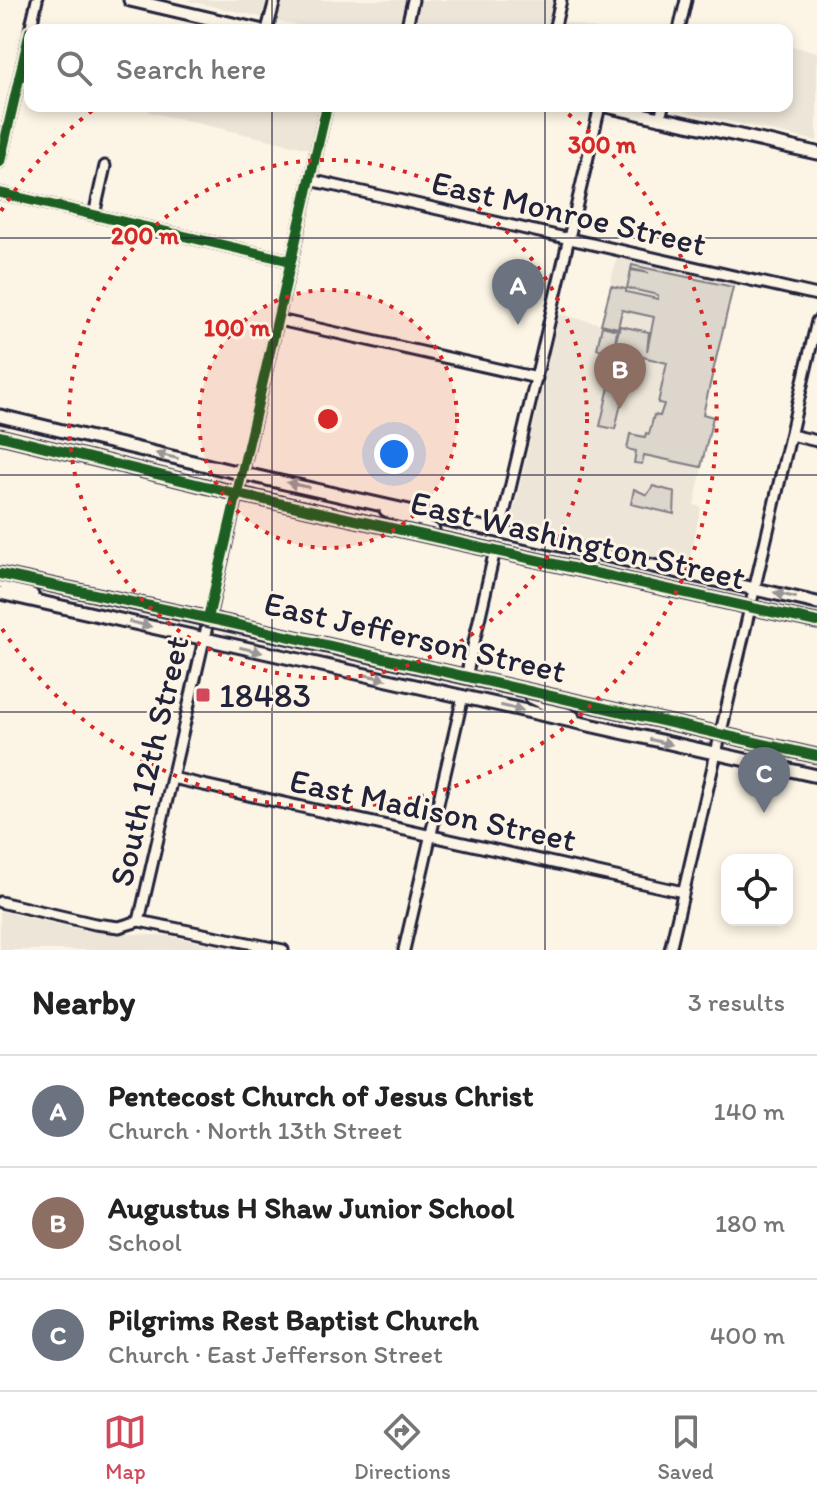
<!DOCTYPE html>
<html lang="en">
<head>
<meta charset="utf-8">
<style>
	:root { --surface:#fff; --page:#f2f2f2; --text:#222; --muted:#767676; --line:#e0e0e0; --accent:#d1495b }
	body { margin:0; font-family:Itim,sans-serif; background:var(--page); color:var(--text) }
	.controls { position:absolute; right:24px; bottom:24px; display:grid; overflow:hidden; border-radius:16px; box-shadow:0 4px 12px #0003 }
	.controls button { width:72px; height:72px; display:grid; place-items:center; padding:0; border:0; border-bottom:2px solid var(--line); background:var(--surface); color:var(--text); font:40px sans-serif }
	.you { position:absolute; left:394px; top:454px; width:28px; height:28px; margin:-20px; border:6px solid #fff; border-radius:50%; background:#1a73e8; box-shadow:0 0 0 12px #1a73e833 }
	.badge { display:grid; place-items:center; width:52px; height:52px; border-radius:50%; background:var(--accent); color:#fff; font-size:26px; font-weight:700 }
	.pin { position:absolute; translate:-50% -66px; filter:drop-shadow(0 2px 4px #0008) }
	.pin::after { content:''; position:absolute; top:42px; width:28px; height:24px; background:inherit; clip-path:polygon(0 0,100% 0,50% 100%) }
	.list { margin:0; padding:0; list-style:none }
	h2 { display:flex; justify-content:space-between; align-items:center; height:104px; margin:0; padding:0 32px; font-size:34px }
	h2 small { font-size:26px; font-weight:400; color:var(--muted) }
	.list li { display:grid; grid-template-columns:52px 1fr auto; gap:24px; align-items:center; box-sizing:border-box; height:112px; padding:0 32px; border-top:2px solid var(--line) }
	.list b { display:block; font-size:30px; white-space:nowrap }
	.list p { margin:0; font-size:26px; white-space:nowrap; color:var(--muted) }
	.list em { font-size:26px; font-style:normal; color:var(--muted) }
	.icon { flex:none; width:44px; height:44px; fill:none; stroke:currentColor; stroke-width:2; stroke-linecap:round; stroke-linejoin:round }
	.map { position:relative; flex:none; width:817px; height:950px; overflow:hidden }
	.search { position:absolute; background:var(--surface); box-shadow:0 4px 12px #0003; left:24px; right:24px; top:24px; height:88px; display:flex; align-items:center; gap:20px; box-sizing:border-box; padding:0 28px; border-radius:16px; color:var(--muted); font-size:30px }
	.sheet { height:440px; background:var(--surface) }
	nav { display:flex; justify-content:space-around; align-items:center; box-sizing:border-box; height:112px; border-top:2px solid var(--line); background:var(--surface); font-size:22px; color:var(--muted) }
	nav a { display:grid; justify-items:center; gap:4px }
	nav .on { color:var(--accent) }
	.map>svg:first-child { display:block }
</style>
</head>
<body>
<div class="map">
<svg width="817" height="950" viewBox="0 0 817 950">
	<rect width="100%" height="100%" fill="#fcf5e5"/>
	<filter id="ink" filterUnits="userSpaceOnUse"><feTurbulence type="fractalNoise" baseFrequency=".0125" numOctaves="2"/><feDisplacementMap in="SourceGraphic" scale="16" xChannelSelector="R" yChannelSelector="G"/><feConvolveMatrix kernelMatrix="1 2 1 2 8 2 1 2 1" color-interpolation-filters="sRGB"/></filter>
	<g filter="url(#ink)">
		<path fill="#ece5d8" d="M185 0H559L557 20 599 30H319Z
			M787 45 817 52V141L661 106H787Z
			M150 106H320L310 149 149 112Z
			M617 257 734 282 703 414 713 417 694 505 701 507 688 566 511 524 559 314 601 324Z
			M0 911 87 931 169 936 240 950H0Z"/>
		<path fill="#dcd6cc" stroke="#7f7c84" stroke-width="2" d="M632 265 733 287 703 414 713 417 701 467 644 455 642 464 634 463 636 451 627 449 630 434 645 437 646 433 649 434 654 415 660 416 664 404 658 403 667 363 639 356 637 360 627 358V353L597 349 602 326 617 330 615 344 620 326 649 332 647 351 654 317 622 310 618 328 601 324 611 286 626 289V292L658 299V295L627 288 631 270 649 273 631 269Z
			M609 387 624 391 615 429 600 426Z
			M653 486 675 492 674 514 631 504 634 489 647 495Z"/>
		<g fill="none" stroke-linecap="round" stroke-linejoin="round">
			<defs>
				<path id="minor" d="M30 30 37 0
					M267 30 275 0
					M406 30 413 0
					M554 30 561 0
					M679 30 686 0
					M660 119 663 106
					M0 162 30 31
					M310 180 817 295
					M0 193 291 261
					M94 215 105 166
					M279 320 537 378
					M791 435 817 441
					M500 531 600 106
					M466 677 495 550
					M172 778 683 892
					M0 902 95 924 119 927 139 921 283 950
					M139 921 327 106
					M404 950 463 696
					M670 950 817 321"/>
				<path id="major" d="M130 0 259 30
					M606 106 817 153
					M0 416 227 470 817 603
					M0 436 238 494 817 622
					M386 510 433 530
					M0 574 225 622 817 756
					M0 581 32 595
					M0 593 817 776
					M531 697 573 717"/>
			</defs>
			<use href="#minor" stroke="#22223b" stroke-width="15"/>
			<use href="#major" stroke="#22223b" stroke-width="17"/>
			<use href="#minor" stroke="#fcf5e5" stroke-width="9"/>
			<use href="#major" stroke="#fcf5e5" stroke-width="11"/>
			<path stroke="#22223b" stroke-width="2" d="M0 429 149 466 817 615
				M0 581 817 763"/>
			<defs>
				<path id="cycleway" d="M0 162 30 31
					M0 193 291 261
					M0 436 238 494 817 622
					M0 574 225 622 817 756
					M208 618 327 106"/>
			</defs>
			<use href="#cycleway" stroke="#fcf5e5" stroke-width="15"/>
			<use href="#cycleway" stroke="#1b5e20" stroke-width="10"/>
		</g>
		<defs><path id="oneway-solid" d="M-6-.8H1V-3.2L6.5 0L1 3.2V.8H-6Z" transform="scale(2)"/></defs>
		<g fill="#9a9698">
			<use href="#oneway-solid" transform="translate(167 456) rotate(-167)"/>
			<use href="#oneway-solid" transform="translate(298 485) rotate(-168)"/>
			<use href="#oneway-solid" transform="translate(785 595) rotate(-167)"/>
			<use href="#oneway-solid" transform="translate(140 624) rotate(13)"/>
			<use href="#oneway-solid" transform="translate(251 650) rotate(13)"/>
			<use href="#oneway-solid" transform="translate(375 677) rotate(12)"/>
			<use href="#oneway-solid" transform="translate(512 708) rotate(13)"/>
			<use href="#oneway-solid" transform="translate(661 742) rotate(13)"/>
		</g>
	</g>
	<path fill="none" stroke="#22223b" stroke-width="2" stroke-opacity="0.55" d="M272 0V30M545 0V30M272 106V950M545 106V950M0 238H817M0 475H817M0 712H817"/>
	<circle cx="328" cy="419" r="129" fill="#d62828" fill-opacity=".12"/>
	<g fill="none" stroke="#d62828" stroke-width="4" stroke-dasharray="4 8">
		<circle cx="328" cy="419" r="129"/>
		<circle cx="328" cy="419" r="259"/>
		<path d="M1 211A388 388 0 0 1 97 107M559 107A388 388 0 1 1 1 627"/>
	</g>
	<rect fill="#d1495b" stroke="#fcf5e5" stroke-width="3" x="195" y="687" width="16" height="16" rx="4"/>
	<g text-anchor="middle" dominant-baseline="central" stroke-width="6" stroke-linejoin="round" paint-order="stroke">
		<g font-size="34" fill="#22223b" stroke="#fcf5e5">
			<text transform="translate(569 213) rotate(13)">East Monroe Street</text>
			<text transform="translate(578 540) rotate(13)">East Washington Street</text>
			<text transform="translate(415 637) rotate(13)">East Jefferson Street</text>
			<text transform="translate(149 761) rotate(-77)">South 12th Street</text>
			<text transform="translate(433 810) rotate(12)">East Madison Street</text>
		</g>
		<g font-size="34" fill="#22223b" stroke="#fcf5e5" text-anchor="start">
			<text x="219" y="695">18483</text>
		</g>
	</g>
	<circle cx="328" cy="419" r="12" fill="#d62828" stroke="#fcf5e5" stroke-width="4"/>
	<g font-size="24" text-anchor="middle" font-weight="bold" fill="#d62828" stroke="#fcf5e5" stroke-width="6" stroke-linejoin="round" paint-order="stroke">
		<text x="602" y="153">300 m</text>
		<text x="145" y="244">200 m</text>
		<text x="237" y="336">100 m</text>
	</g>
</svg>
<div class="controls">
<button><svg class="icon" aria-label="locate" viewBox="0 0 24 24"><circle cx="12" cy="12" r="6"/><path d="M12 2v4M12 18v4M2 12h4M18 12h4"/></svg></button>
</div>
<div class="you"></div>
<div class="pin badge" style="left:518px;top:325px;background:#6b7280">A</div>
<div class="pin badge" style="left:620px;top:409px;background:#8d6e63">B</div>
<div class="pin badge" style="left:764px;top:813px;background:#6b7280">C</div>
<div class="search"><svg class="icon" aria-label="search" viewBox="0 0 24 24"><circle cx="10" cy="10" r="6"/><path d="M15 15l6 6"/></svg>Search here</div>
</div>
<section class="sheet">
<h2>Nearby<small>3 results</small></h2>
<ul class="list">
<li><span class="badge" style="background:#6b7280">A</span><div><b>Pentecost Church of Jesus Christ</b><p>Church · North 13th Street</p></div><em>140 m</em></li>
<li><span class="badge" style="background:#8d6e63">B</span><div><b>Augustus H Shaw Junior School</b><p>School</p></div><em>180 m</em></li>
<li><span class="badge" style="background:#6b7280">C</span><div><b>Pilgrims Rest Baptist Church</b><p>Church · East Jefferson Street</p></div><em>400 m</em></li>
</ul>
</section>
<nav>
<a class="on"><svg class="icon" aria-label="map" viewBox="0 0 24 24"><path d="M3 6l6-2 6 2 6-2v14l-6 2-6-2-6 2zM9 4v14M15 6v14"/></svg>Map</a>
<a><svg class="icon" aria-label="directions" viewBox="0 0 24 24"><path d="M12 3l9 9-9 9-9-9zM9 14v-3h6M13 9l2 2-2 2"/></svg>Directions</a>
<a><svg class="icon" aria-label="saved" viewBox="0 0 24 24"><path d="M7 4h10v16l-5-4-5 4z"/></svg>Saved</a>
</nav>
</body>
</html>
